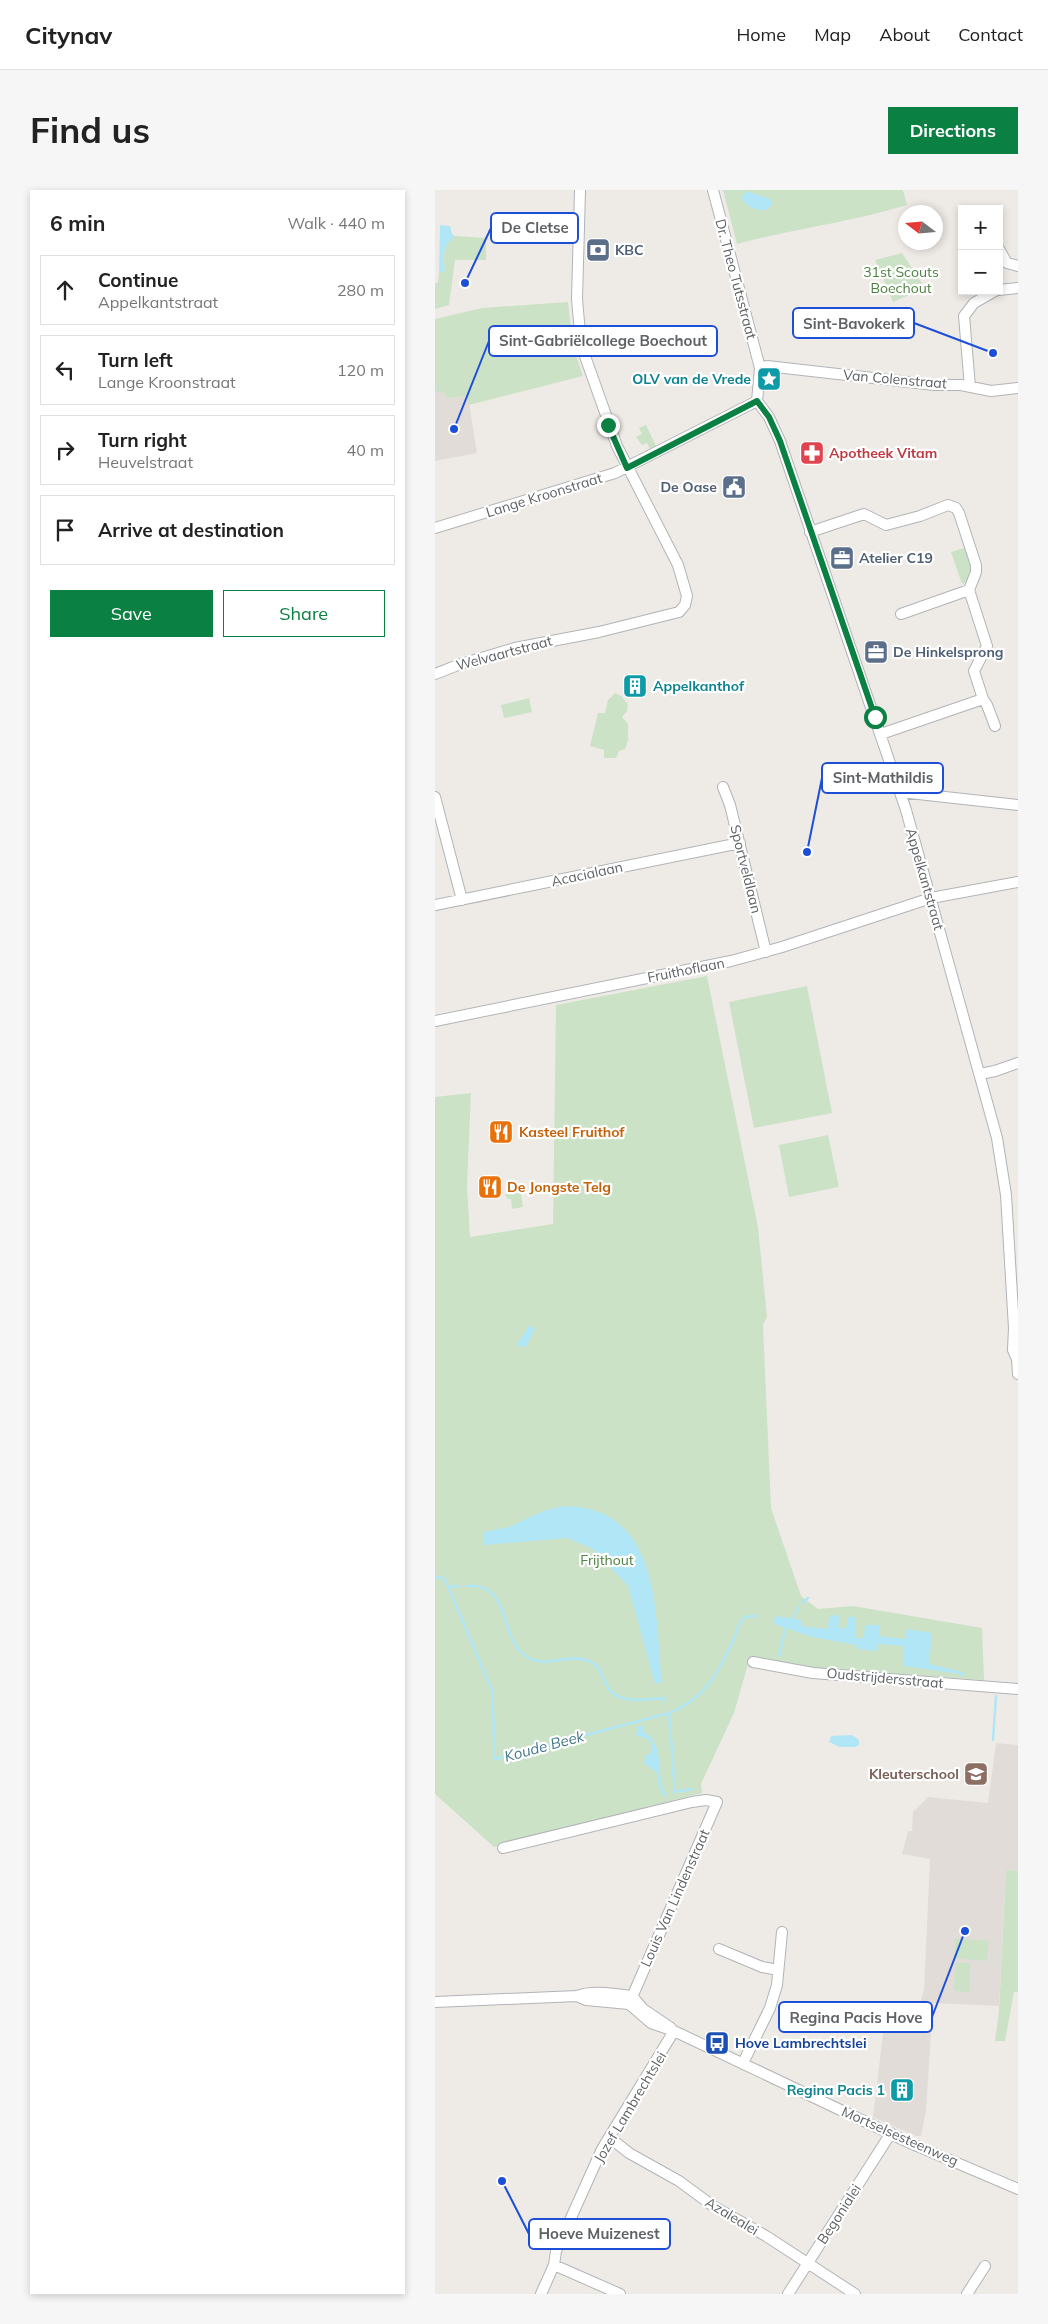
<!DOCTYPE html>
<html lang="en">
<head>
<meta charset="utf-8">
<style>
	:root { --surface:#fff; --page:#f6f6f6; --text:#222; --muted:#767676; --line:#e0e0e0; --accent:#0b8043 }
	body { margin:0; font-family:Mulish,sans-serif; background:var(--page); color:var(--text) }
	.controls { position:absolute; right:15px; top:15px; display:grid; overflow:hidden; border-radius:0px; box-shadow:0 2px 8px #0003 }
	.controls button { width:45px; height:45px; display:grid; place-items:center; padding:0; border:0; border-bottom:1px solid var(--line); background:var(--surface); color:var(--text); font:25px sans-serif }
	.compass { position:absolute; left:463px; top:15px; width:45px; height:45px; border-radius:50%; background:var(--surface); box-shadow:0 2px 8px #0003; rotate:286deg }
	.stop { position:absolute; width:15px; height:15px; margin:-11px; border:4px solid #0b8043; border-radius:50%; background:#fff }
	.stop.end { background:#0b8043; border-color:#fff; box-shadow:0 1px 5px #0008 }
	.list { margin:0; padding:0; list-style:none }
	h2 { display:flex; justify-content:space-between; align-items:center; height:65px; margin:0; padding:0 20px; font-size:21px }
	h2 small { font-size:16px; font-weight:400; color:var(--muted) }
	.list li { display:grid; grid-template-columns:32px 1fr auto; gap:15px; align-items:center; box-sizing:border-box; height:70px; margin:0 10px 10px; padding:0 10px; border:1px solid var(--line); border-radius:0px }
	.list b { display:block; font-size:19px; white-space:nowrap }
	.list p { margin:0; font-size:16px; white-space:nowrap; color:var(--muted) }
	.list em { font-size:16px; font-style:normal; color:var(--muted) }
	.actions { display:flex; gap:10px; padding:15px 20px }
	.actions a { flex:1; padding:11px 0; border:1px solid var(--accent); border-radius:0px; text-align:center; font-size:18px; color:var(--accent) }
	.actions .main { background:var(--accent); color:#fff }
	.icon { flex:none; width:28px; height:28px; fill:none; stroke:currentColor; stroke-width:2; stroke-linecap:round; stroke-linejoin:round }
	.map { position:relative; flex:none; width:583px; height:2104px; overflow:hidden; border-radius:0px }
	header { display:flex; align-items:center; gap:30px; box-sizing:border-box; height:70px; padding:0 25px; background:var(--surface); border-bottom:1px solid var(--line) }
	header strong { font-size:24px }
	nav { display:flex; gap:28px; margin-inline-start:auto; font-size:18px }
	.intro { display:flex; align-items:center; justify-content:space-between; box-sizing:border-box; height:120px; padding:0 30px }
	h1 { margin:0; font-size:35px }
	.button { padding:12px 22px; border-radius:0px; background:var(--accent); color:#fff; font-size:18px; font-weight:700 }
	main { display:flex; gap:30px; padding:0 30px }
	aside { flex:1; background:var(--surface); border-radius:0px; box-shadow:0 2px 8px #0003 }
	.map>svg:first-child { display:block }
</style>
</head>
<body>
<header>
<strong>Citynav</strong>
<nav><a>Home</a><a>Map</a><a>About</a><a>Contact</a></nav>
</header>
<div class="intro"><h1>Find us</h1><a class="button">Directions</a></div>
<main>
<aside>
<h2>6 min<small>Walk · 440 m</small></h2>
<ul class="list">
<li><svg class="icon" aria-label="ahead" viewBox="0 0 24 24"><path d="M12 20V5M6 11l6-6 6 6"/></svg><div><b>Continue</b><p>Appelkantstraat</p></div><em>280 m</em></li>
<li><svg class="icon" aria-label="left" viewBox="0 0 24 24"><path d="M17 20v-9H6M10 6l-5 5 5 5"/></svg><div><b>Turn left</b><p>Lange Kroonstraat</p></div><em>120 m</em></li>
<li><svg class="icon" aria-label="right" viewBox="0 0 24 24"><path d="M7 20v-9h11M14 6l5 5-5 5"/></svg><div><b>Turn right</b><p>Heuvelstraat</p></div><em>40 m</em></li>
<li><svg class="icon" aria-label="arrive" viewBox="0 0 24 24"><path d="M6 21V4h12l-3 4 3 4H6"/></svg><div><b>Arrive at destination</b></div></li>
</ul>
<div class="actions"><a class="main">Save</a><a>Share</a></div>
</aside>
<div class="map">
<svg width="583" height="2104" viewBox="0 0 583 2104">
	<rect width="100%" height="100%" fill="#eeebe6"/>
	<path fill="#e1dcd8" d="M8 200 12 208 33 206 42 263 0 271V203Z
		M561 1553 583 1555V1681L571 1680 564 1816 498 1813 491 1921 486 1946H481L438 1927 450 1827 460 1813 485 1814 489 1800 495 1669 467 1664 473 1641H477L478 1622 493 1607 553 1613Z"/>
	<path fill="#cce2c6" d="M288 0H468L472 15C417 32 358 39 302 54Z
		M20 46 51 48V70H20L14 115 0 119V93H3L4 83 10 81 8 67 12 54Z
		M467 63 490 98 458 112 440 70Z
		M133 112 138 157 148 186 34 215 32 206 12 208 8 201 0 203V129L47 118Z
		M211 235 221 256 215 259 212 253 207 255 201 247 207 244 204 238Z
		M532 357 538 379 532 392 527 394 516 362Z
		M180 503 186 506 193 514 192 521 187 527 193 534V550L190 559 184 561 181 568H169V560L155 556 163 523H170L173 510Z
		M94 508 97 522 69 528 66 515Z
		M272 786 323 1037 332 1127 328 1135 336 1318 366 1406 383 1419 418 1416 547 1438 549 1490 366 1477 315 1467 299 1523 266 1594 267 1603 59 1657 0 1604V907L36 903 32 996 35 1047 118 1034 121 815Z
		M372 796 397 923 319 938 294 812Z
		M393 945 404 997 354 1007 344 955Z
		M73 1000 86 1004 88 1017 77 1019 76 1009H73L70 1005Z
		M571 1680 583 1681V1802H579L570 1851H560L564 1821Z
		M520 1748 554 1751 552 1771 519 1768Z
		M520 1773H535L534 1802 519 1801Z"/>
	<path fill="#b0e6f5" d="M312 1 335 9 338 14 331 20C321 21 311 17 306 7Z
		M5 35 15 36 17 44 20 46 12 54 8 67 10 81 4 83Z
		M95 1135 100 1139 91 1157 83 1156 82 1154Z
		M129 1316C226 1317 220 1421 227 1493H220L193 1396 158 1359 132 1348 49 1355 48 1342 74 1337 108 1321Z
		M405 1425 403 1437 411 1439 413 1427H420V1448H429L430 1435H444V1446L470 1449 471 1439 497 1443 494 1474 528 1482 530 1485 526 1487 525 1484 469 1476 468 1456 443 1454 442 1461 422 1459 421 1455 377 1447 339 1434 340 1426 366 1430V1436L392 1439 395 1426Z
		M207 1535 209 1542C226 1552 224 1574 226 1592 227 1597 230 1602 232 1606L229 1607 224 1597 222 1583 209 1573 211 1565 215 1564C221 1550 212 1549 201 1545L203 1536Z
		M417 1545 424 1550V1555L421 1557H405L394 1552 396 1546Z"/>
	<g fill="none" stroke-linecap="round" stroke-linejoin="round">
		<path stroke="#b0e6f5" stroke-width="2.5" d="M0 1387 8 1388 11 1392 57 1500 60 1569 234 1523
			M31 1396C74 1392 65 1439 85 1461 105 1483 128 1463 151 1470 167 1475 166 1487 174 1499 185 1515 213 1509 229 1508L230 1512
			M13 1397 24 1396
			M367 1413 373 1408
			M356 1431 364 1417
			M344 1466 351 1436
			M558 1550 561 1506
			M257 1599 240 1602 234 1523C270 1509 283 1483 299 1449 302 1443 303 1432 309 1428 312 1425 317 1426 321 1426"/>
		<defs>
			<path id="minor" d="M278 0 325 178 322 211
				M564 59 572 73 583 76
				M564 100 583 98
				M325 178 332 176 500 195H526L556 201 583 198
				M535 197 529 126 539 113 560 101
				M322 211 334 227 345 251 471 620 562 948 571 1005 579 1138 578 1160 582 1169 583 1184
				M0 338 180 283 322 211
				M375 342 429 324 451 335 485 326 513 315 521 318 524 323 541 375V382L534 400 552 456 539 481 548 509 446 544
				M466 424 534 400
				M0 484 23 475 80 458 164 442 244 422 250 415 252 406 243 375 182 256 146 155 142 109 145 0
				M548 509 552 515 560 536
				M288 597 295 615 331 762
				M465 602 583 615
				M0 607 27 710
				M0 715 305 653
				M0 831 296 771 347 757 496 708 583 692
				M545 884 560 881 583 873
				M318 1472 378 1483 583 1499
				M68 1658 257 1612 271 1610 282 1612 194 1814
				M284 1759 327 1777 343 1780
				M142 1806 151 1810 194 1814 216 1833 239 1841 475 1953 583 1999
				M0 1812 142 1806C158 1800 180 1804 197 1806L208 1819 236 1838
				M308 1873 335 1818 342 1795 347 1742
				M175 1948 194 1963 244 1991 278 2016 331 2046 420 2104
				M119 2075 185 2104
				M106 2104 119 2075 121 2061 167 1959 239 1841
				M353 2104 456 1943
				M532 2104 550 2076"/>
		</defs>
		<use href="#minor" stroke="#b1b4b7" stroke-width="12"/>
		<use href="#minor" stroke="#fff" stroke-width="10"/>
	</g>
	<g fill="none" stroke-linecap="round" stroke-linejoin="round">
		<path stroke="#0b8043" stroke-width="6" d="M173 235 192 278 322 211 334 227 345 251 440 527"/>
	</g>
	<defs>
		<symbol id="bank-square" viewBox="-11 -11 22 22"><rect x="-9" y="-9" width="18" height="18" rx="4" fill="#5c6f8a" stroke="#fff"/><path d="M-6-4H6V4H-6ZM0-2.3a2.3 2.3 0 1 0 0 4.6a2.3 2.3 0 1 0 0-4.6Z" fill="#fff"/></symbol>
		<symbol id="sight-square" viewBox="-11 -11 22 22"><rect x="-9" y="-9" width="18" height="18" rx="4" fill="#0f9aa8" stroke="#fff"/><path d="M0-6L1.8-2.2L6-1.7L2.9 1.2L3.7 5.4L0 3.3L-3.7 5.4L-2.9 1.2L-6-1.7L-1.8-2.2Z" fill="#fff"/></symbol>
		<symbol id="pharmacy-square" viewBox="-11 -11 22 22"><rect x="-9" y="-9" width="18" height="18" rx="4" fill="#e0444e" stroke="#fff"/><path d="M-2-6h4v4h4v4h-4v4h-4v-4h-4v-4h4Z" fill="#fff"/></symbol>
		<symbol id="civic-square" viewBox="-11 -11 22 22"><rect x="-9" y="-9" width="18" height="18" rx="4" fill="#5c6f8a" stroke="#fff"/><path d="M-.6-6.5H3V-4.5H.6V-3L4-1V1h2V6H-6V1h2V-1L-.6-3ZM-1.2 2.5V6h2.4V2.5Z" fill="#fff"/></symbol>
		<symbol id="office-square" viewBox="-11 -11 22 22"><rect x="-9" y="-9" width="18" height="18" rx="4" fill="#5c6f8a" stroke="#fff"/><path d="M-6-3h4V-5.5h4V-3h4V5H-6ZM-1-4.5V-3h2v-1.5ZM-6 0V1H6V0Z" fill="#fff"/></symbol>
		<symbol id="building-square" viewBox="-11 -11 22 22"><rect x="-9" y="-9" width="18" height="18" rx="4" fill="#0f9aa8" stroke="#fff"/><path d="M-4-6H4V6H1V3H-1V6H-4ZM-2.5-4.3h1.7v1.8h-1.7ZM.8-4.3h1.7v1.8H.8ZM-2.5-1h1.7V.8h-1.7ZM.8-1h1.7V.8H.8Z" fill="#fff"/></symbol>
		<symbol id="restaurant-square" viewBox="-11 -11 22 22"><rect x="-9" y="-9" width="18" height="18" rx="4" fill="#e8710a" stroke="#fff"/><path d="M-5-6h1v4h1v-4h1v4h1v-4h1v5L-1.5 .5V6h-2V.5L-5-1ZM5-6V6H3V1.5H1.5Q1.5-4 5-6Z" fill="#fff"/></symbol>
		<symbol id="school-square" viewBox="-11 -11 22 22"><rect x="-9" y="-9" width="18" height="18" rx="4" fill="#8d6e63" stroke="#fff"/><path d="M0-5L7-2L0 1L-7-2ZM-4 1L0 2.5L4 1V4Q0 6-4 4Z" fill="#fff"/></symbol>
		<symbol id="bus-square" viewBox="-11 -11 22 22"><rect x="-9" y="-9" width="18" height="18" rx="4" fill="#1a4fb4" stroke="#fff"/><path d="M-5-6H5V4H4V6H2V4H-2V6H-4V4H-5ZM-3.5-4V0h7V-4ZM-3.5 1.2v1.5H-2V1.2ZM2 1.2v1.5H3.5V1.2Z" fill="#fff"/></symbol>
	</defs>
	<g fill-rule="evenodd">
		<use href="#bank-square" x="149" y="46" width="28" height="28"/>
		<use href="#sight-square" x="320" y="175" width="28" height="28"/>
		<use href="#pharmacy-square" x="363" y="249" width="28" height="28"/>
		<use href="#civic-square" x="285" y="283" width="28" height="28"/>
		<use href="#office-square" x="393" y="354" width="28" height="28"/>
		<use href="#office-square" x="427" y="448" width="28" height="28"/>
		<use href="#building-square" x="186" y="482" width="28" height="28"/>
		<use href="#restaurant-square" x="52" y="928" width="28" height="28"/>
		<use href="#restaurant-square" x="41" y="983" width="28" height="28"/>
		<use href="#school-square" x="527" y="1570" width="28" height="28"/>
		<use href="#bus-square" x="268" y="1839" width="28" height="28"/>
		<use href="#building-square" x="453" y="1886" width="28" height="28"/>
	</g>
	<g text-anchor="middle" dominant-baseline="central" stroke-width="4.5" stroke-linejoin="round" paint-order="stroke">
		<g font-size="14" font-weight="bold" fill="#4e5e75" stroke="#fff" text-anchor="start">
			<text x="180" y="60">KBC</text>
			<text x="282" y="297" text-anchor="end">De Oase</text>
			<text x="424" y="368">Atelier C19</text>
			<text x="458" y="462">De Hinkelsprong</text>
		</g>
		<g font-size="14" fill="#4c8140" stroke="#fff">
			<text x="466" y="82">31st Scouts<tspan x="466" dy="16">Boechout</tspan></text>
			<text x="172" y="1370">Frijthout</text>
		</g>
		<g font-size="14" fill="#5e6265" stroke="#fff">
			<text transform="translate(301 89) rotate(75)">Dr. Theo Tutsstraat</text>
			<text transform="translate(460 189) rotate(5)">Van Colenstraat</text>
			<text transform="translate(109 305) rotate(-17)">Lange Kroonstraat</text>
			<text transform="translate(69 463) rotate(-15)">Welvaartstraat</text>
			<text transform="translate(311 679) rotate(76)">Sportveldlaan</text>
			<text transform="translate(152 684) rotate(-12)">Acacialaan</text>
			<text transform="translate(490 689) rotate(74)">Appelkantstraat</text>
			<text transform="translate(251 780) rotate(-11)">Fruithoflaan</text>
			<text transform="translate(450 1488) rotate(5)">Oudstrijdersstraat</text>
			<text transform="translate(240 1708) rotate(-66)">Louis Van Lindenstraat</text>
			<text transform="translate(195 1917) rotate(-59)">Jozef Lambrechtslei</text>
			<text transform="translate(465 1946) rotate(24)">Mortselsesteenweg</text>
			<text transform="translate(404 2024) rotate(-57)">Begonialei</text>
			<text transform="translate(297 2026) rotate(31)">Azalealei</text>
		</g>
		<g font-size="14" font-weight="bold" fill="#0d838f" stroke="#fff" text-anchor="end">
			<text x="316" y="189">OLV van de Vrede</text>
			<text x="218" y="496" text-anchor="start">Appelkanthof</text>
			<text x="450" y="1900">Regina Pacis 1</text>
		</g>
		<g font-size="14" font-weight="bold" fill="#be3a42" stroke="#fff" text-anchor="start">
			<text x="394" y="263">Apotheek Vitam</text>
		</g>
		<g font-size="14" font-weight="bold" fill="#c56008" stroke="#fff" text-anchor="start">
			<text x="84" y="942">Kasteel Fruithof</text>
			<text x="72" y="997">De Jongste Telg</text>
		</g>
		<g font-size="14" font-weight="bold" fill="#785e54" stroke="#fff" text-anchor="end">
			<text x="524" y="1584">Kleuterschool</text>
		</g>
		<g font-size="14" font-weight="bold" fill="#164399" stroke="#fff" text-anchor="start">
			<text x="300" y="1853">Hove Lambrechtslei</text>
		</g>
		<g font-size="15" font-style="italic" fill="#44788c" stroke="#fff">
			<text transform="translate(109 1556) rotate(-15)">Koude Beek</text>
		</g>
	</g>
	<path fill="none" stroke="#1d4ed8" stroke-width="2" d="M30 93L56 38M558 163L479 133M19 239L54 151M372 662L387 588M530 1741L497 1827M67 1991L94 2044"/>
	<g fill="#1d4ed8" stroke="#fff" stroke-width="2">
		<circle cx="30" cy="93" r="5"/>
		<circle cx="558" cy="163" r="5"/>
		<circle cx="19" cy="239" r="5"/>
		<circle cx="372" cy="662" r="5"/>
		<circle cx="530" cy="1741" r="5"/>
		<circle cx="67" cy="1991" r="5"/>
	</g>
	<g fill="#fff" stroke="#1d4ed8" stroke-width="2">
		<rect x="56" y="23" width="87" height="30" rx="5"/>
		<rect x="358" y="118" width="121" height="30" rx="5"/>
		<rect x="54" y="136" width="228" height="30" rx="5"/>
		<rect x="387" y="573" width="121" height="30" rx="5"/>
		<rect x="344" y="1812" width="153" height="30" rx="5"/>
		<rect x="94" y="2029" width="141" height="30" rx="5"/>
	</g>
	<g font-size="15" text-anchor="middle" font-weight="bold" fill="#5e6265">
		<text x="100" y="43">De Cletse</text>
		<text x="419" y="139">Sint-Bavokerk</text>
		<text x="168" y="156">Sint-Gabriëlcollege Boechout</text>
		<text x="448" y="593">Sint-Mathildis</text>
		<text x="421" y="1833">Regina Pacis Hove</text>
		<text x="164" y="2049">Hoeve Muizenest</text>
	</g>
</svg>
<div class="controls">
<button>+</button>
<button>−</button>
</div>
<svg class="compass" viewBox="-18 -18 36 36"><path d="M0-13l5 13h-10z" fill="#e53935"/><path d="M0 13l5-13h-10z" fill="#767676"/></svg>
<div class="stop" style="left:440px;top:527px"></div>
<div class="stop end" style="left:173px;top:235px"></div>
</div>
</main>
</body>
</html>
